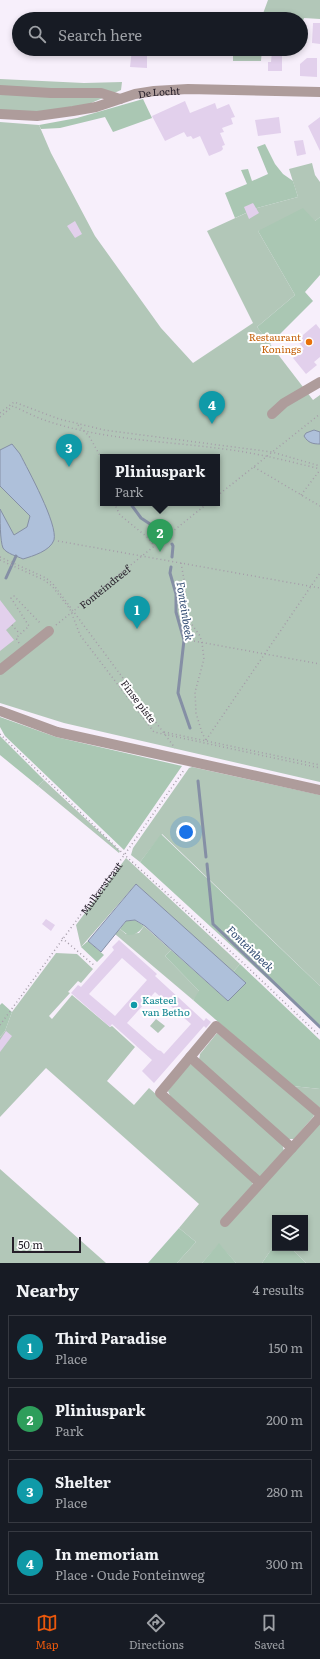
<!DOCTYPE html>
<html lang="en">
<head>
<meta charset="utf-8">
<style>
	:root { --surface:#171b24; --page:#20242c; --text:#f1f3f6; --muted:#9ea1a6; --line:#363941; --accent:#ea580c }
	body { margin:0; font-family:Literata,serif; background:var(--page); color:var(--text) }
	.controls { position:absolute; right:12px; bottom:12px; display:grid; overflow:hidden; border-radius:0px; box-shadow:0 2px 6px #0003 }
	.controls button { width:36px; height:36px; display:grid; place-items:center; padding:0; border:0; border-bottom:1px solid var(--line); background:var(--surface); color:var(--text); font:20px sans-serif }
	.scale { position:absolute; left:12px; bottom:10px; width:69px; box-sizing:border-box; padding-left:4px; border:2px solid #251e29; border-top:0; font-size:11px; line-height:14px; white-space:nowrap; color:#251e29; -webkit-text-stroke:3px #fff; paint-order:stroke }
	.you { position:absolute; left:186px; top:832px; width:14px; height:14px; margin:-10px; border:3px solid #fff; border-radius:50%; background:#1a73e8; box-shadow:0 0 0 6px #1a73e833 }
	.badge { display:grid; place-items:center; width:26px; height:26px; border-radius:50%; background:var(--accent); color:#fff; font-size:13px; font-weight:700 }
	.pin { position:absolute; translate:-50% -33px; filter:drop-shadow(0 1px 2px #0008) }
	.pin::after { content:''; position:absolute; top:21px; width:14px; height:12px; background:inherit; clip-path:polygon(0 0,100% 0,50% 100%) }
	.popup { position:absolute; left:100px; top:454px; width:120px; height:52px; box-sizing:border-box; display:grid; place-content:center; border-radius:0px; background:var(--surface); filter:drop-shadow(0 1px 3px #0005); font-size:13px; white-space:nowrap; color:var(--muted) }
	.popup b { font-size:15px; color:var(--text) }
	.popup::after { content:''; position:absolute; left:50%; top:100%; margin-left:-8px; border:8px solid transparent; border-top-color:var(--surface) }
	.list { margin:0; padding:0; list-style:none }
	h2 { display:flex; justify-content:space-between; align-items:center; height:52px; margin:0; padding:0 16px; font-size:17px }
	h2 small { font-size:13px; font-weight:400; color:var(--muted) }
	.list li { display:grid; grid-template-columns:26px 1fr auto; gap:12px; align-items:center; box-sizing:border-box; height:64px; margin:0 8px 8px; padding:0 8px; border:1px solid var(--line); border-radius:0px }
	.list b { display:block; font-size:15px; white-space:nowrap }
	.list p { margin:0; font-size:13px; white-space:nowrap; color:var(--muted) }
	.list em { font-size:13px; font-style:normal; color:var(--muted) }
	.icon { flex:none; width:22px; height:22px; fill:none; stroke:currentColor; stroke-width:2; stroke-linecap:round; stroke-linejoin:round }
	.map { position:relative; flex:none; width:320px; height:1263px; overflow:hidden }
	.search { position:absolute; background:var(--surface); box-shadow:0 2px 6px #0003; left:12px; right:12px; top:12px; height:44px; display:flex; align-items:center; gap:10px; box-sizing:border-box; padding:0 14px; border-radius:22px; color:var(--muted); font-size:15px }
	.sheet { height:340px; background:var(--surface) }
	nav { display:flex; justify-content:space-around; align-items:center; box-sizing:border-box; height:56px; border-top:1px solid var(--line); background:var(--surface); font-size:11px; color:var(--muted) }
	nav a { display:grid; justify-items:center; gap:2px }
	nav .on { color:var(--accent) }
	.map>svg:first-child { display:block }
</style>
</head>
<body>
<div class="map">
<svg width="320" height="1263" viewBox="0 0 320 1263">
	<rect width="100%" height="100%" fill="#f7effb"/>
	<path fill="#b2c7b8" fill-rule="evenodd" d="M268 0H320V19L304 18 301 28V19H261Z
		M233 49H262L261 61H233Z
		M0 79 84 83 122 82 121 90 89 104 44 113 0 110Z
		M0 122 39 125 51 153 95 236 161 328 193 363 253 323 207 231 257 208 298 197 289 169 312 163 315 175 320 182V217L315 221 258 231 295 295 257 327 313 400 320 395V782L64 723 0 703ZM103 457H217V503H103Z
		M192 767 320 795V986L162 834 140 862 131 855 133 848 189 768Z
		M44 780 120 851 119 853 38 786Z
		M126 858 240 964 233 972 136 884 81 947 76 925Z
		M144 926 171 950 165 956 200 992 193 1000 115 934 120 929 126 934 139 933Z
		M56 953 77 954 93 969 81 983 78 981 68 992 70 993 49 1016 52 1019 72 995 110 1027 112 1026 135 1047 107 1081 134 1105 149 1088 249 1176 253 1181 252 1188 320 1119V1263H306L291 1248H305V1218H275V1244L262 1263H236L219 1244 202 1263H177L196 1242 179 1228 199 1204 46 1068 0 1117V1037L5 1031 12 1012Z
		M156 1019 165 1026 158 1033 150 1026Z
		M217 1033 312 1111 314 1116 294 1139H288L199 1060 200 1054Z
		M191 1064 282 1143 284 1151 262 1175 259 1177 170 1096 168 1091 188 1065Z
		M292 1086 320 1089V1108Z
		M0 1169 106 1263H0Z"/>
	<path fill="#aac7b3" d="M143 99 152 118 113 132 105 117 60 128 41 129 39 125 77 118Z
		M265 144 275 164 283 174 293 181 298 197 257 208 235 218 225 193 247 184 241 170 248 169 252 181 268 174 257 147Z
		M303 208 315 221 320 217V275L305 292 313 301 270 344 257 327 295 295 258 231Z
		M0 717 56 737 182 766 124 850 5 736 0 727Z
		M0 736 44 780 38 786 0 755Z
		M161 834 320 986V1027L140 862Z
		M135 920 144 926C139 932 136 935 128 935L120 929 126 921Z
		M88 941 104 955 97 962 81 947Z
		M171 950 228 1001 245 983 233 972 240 964 320 1040V1089L292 1086 193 1000 199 991 165 956Z
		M2 1003 12 1012 5 1031 0 1037V1005Z
		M179 1228 196 1242 177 1263H148Z
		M219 1243 236 1263H202Z
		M275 1244V1248H291L306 1263H262Z"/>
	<path fill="#aec0da" stroke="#858fa5" d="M314 430 320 432V444C313 444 308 443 304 436L306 433Z
		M12 444 20 454C28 470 58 524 54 540 50 551 33 556 23 559 17 556 7 554 3 548 0 541 0 518 0 509L14 535 27 527 30 516 0 486V450Z
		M136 884 246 983 228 1001 145 926 135 920 126 921 101 952 88 941Z"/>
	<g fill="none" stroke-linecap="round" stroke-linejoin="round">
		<path stroke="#858fa5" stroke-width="3" d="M122 456V457
			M130 503 141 518 159 530
			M172 544 173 546 172 557
			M171 567 170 573 176 594V612L184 640 178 693 190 728
			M6 578 16 556
			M198 781 206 857
			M207 864 213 924 320 1027"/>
	</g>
	<path fill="#e2d0ec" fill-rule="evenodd" d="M313 23H320V44L312 43Z
		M132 49H147V68L130 67Z
		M274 49H277L282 55V71H268V62H271L272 51Z
		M307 58H317V77L300 76V64Z
		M185 101 190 113 215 103 217 109 229 104 235 117 231 118 233 124 222 128 224 132 220 133 225 145 222 146 223 149 221 151 209 156 200 136 193 139 191 136 187 137 184 132 165 141 152 116Z
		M279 117 281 133 258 136 255 120Z
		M320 117V151L308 126Z
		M303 140 306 154 297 156 294 141Z
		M253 203 259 213 249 219 244 207Z
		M75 221 82 234 75 238 67 226Z
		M316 324 320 329V357L314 362 317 365 306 374 293 358 304 349 297 340Z
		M0 600 16 621 6 630 14 640 0 651Z
		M46 919 55 925 51 931 42 924Z
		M119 940 157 974 155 976 204 1021 206 1018 211 1022 206 1028 204 1026 154 1083 142 1071 152 1060 112 1024 110 1027 71 993 78 985 81 987 114 950 112 947ZM122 958 147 980 115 1016 89 994ZM155 992 191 1024 164 1054 161 1051 158 1050 127 1023Z
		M6 1031 12 1036 0 1052V1040Z"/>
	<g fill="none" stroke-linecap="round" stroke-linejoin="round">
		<g stroke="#a59da9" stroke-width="1.5" stroke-dasharray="1 3" stroke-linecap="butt">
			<path d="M0 413 14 402 59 419 104 430 272 452 320 466"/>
			<path d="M0 417 13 406C24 411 35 417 47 421 104 440 165 441 224 449 257 453 288 461 320 469"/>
			<path d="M78 425 89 436 103 461"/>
			<path d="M254 467 320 506"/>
			<path d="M301 495 320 470"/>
			<path d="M217 496 320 414"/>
			<path d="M114 503 120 515 147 537 154 545"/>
			<path d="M58 541 320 588"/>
			<path d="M0 557 46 578 53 584 175 748"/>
			<path d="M0 560 44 580 52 586 70 609 80 635 154 732 320 768"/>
			<path d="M181 563 185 585 186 616 200 636 202 643 204 659 195 692 196 713 202 733 206 740"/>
			<path d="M12 625 20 634"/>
			<path id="s1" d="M56 625 208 503"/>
			<path d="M194 641 320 664"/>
			<path d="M19 643 16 638 29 626 11 598 14 596 41 624"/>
			<path d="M164 732 320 765"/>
			<path d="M0 734 117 848 242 962 320 1036"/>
			<path d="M206 740 320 573"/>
			<path d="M62 938 95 966"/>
			<path id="s2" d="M0 1025 125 854 184 770"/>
		</g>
		<g stroke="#ae9c9b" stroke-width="10">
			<path d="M0 90 51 93H101L120 99"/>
			<path id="s3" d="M0 114 37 116 73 111 96 107 135 94 154 91 188 89 320 92"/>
			<path d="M272 414 284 403 320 382"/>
			<path d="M0 670 49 631"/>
			<path d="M0 711 57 732 320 790"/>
			<path d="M190 1057 292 1148"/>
			<path d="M260 1183 160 1093 216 1026 320 1114"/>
			<path d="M225 1222 320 1117"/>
		</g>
	</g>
	<circle fill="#e8710a" stroke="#fff" stroke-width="1.5" cx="309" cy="342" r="4"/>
	<circle fill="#0f9aa8" stroke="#fff" stroke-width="1.5" cx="134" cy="1005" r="4"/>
	<g text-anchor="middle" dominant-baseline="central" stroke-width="4" stroke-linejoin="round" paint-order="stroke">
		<g font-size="10" fill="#251e29" stroke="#fff">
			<text stroke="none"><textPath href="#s3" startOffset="162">De Locht</textPath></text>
			<text stroke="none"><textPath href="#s1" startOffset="62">Fonteindreef</textPath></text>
			<text transform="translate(139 701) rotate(53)">Finse piste</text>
			<text stroke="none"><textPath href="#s2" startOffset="170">Mulkerstraat</textPath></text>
		</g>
		<g font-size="10" fill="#c56008" stroke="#fff" text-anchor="end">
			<text x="301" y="336">Restaurant<tspan x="301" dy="12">Konings</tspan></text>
		</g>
		<g font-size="10" fill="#0d838f" stroke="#fff" text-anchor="start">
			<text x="142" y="999">Kasteel<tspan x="142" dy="12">van Betho</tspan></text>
		</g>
		<g font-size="11" font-style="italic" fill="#314b72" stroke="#fff">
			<text transform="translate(186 611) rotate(81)">Fonteinbeek</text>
			<text transform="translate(251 948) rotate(44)">Fonteinbeek</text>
		</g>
	</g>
</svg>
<div class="controls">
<button><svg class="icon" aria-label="layers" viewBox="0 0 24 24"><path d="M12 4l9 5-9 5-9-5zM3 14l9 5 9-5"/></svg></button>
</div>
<div class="scale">50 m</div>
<div class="you"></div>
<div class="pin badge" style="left:137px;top:629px;background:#0f9aa8">1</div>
<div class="pin badge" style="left:160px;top:552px;background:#2e9e5b">2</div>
<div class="popup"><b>Pliniuspark</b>Park</div>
<div class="pin badge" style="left:69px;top:467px;background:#0f9aa8">3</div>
<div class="pin badge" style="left:212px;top:424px;background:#0f9aa8">4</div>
<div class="search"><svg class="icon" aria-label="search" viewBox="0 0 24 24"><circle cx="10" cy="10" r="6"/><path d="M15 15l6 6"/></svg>Search here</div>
</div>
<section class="sheet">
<h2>Nearby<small>4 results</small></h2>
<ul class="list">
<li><span class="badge" style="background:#0f9aa8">1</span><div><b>Third Paradise</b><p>Place</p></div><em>150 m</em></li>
<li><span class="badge" style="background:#2e9e5b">2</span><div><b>Pliniuspark</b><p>Park</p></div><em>200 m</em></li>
<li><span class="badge" style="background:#0f9aa8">3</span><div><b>Shelter</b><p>Place</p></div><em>280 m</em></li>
<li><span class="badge" style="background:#0f9aa8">4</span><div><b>In memoriam</b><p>Place · Oude Fonteinweg</p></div><em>300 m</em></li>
</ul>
</section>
<nav>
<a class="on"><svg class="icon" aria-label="map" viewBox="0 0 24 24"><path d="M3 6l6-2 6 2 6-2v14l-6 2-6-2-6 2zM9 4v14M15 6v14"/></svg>Map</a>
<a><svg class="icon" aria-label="directions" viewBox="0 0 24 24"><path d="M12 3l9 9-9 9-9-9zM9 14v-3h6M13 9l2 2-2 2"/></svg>Directions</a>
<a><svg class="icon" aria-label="saved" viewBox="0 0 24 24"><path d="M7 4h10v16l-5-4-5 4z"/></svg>Saved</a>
</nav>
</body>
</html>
